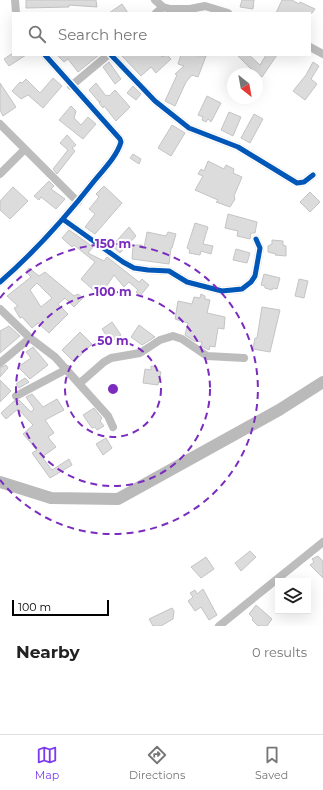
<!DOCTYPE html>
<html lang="en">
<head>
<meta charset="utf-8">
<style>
	:root { --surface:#fff; --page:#f2f2f2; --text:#222; --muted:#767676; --line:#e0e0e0; --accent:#7c3aed }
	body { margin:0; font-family:Montserrat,sans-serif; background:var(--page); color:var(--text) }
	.controls { position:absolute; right:12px; bottom:12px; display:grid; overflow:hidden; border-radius:0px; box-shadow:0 4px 16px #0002 }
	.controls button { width:36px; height:36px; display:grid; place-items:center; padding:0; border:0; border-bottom:1px solid var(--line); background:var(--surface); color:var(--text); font:20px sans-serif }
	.compass { position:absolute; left:227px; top:68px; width:36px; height:36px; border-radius:50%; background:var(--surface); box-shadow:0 4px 16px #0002; rotate:149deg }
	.scale { position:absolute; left:12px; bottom:10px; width:97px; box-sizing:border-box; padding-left:4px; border:2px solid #000; border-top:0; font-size:11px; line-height:14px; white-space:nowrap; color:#000; -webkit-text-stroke:3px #fff; paint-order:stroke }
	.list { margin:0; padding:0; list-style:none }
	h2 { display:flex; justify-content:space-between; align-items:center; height:52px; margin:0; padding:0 16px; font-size:17px }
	h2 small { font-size:13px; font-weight:400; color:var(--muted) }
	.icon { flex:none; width:22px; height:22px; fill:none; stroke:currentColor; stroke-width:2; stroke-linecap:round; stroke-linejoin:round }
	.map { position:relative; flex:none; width:323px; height:626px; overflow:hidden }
	.search { position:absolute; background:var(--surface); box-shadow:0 4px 16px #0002; left:12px; right:12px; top:12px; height:44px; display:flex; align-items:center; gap:10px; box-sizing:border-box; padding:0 14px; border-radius:0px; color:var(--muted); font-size:15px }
	.sheet { height:108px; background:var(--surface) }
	nav { display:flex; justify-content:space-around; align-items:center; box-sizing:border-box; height:56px; border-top:1px solid var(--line); background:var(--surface); font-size:11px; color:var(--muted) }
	nav a { display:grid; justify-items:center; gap:2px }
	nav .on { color:var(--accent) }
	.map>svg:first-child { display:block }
</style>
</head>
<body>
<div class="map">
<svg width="323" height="626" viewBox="0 0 323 626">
	<rect width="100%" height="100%" fill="#fff"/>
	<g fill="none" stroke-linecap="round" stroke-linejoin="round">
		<path stroke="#bababa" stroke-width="12" d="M0 482 51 498 118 499 279 410 323 382"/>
	</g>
	<path fill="#dcdcdc" stroke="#c4c4c4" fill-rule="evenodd" d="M26 0H96L97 7 69 5V7L26 8Z
		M242 0H254L253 9 240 7Z
		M282 0H292L299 4 300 2 315 9 312 13H276Z
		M122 4 128 13H109Z
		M13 53V55H26L9 66 4 59Z
		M57 55H99L78 72 68 59 64 62Z
		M121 55H160L162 57 167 55 171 59 156 73 151 67 141 76Z
		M181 55 206 56 198 77 192 75 186 82 175 106 165 101 177 75 175 74 184 66 178 64Z
		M237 55H249L260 65 266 55H277L262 77 251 69Z
		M109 62 121 79 115 84 103 67Z
		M313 62 319 66 311 79 317 84 305 100 293 91 306 75Z
		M53 78 62 86 43 108 28 95 21 99 12 91 20 82 22 83 26 79 40 93Z
		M0 83 16 107 3 116 0 110Z
		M96 83 106 96 108 95 109 96 115 90 130 107 116 121 104 106 103 108 99 103 101 101 99 102 89 90Z
		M133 86 141 94 136 100 127 93Z
		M207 96 221 103 211 122 208 119 206 122 202 120 203 117 198 115Z
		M71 106 76 111 74 118 81 125 88 117 96 124 83 139 59 120Z
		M229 112 241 117 233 136 221 130Z
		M254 114 263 119 250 143 241 138Z
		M172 125 185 133 171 156 158 148Z
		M67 135 76 145 72 148 75 151 57 174 53 169 68 150 60 143Z
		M133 154 141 159 139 164 130 158Z
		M208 161 224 169 226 165 234 169 233 173 242 177 234 196 235 199 230 207 216 202 218 200 195 190 203 176 198 174 201 169 204 171Z
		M49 181 54 186 51 189 65 199 56 209 41 197 39 200 34 196Z
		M104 186 122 203 95 234 85 227 95 214 89 209 99 197 96 194Z
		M13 187 28 201 10 219 0 210V201Z
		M310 192 320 202 310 212 300 202Z
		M228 214 257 222 255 233H251L250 239 237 236 238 231 225 228Z
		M195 223 208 227 203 244 213 246 211 254 201 251 200 255 189 253 190 250 187 248Z
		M129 227 136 236 120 253 112 246Z
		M69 230 93 247 88 253 104 261 107 257 139 282 142 279 149 285 140 296 136 292 138 290 129 282 124 287 114 275 100 296 81 279 95 262 74 245 72 247 62 238Z
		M147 232 166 236 168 232 176 234 172 248H171L169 264 132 259 133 245H142L144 248Z
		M272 240 283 241V245L286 246V256L275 255 276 254 268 252V246L272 244Z
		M236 249 250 253 247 263 233 260Z
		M29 268 39 276 45 272 74 296 78 294 83 298 74 307 65 298 58 304 68 314 49 333 38 323 32 328 22 317 20 318 14 308 18 306 7 296 31 277 26 272ZM37 283 52 298 41 307 30 290Z
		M264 274 280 278 277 289 273 288 272 290 265 288V286L261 285Z
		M299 279 308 281 304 298 295 296Z
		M201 294 205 296V299L210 300 207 313 225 317 224 329 218 328 215 347 210 346 209 350 201 346 202 342 194 341 185 335 188 323 175 319 178 301 192 304 194 297 200 298Z
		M262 307 280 310 270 352 253 349 255 338H257Z
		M112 322 121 335 111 342 102 329Z
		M139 325 155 337 142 345 131 337Z
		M9 326 20 336 0 353V331Z
		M80 332 92 344 74 362 62 350Z
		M33 347 48 365 30 379 18 367 31 358 26 352Z
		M6 365 8 368 0 377V368Z
		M151 366 157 367 156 370 161 372 158 385 143 383 145 369 151 370Z
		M25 378 29 382 19 388 16 384Z
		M0 380 11 391 0 402Z
		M32 394 43 407 57 399 64 410 45 420 54 433 48 437 56 447 42 457 52 470 69 459 72 465 50 478 32 453 37 450 23 434 33 425 18 409 6 419 1 413 14 401 19 400 31 412 34 409 26 397Z
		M94 408 102 418 100 421 104 426 97 430 95 427 92 428 83 415Z
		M106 438 112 448 103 455 96 444Z
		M250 551 256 557 241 571 235 563Z
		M318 556 323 561V578L310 565 314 562 312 559Z
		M206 557 214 569 201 578 191 567Z
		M203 589 217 615 209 620 201 607 195 611 188 601 193 597 190 593 195 590 197 594Z
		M256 605 272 619 267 626H258L252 620 253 618 249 614Z
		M172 608 174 611 173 619 161 626H153L149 619Z"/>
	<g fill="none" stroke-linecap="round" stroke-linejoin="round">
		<path stroke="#bdbdbd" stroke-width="8" d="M15 0 16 13
			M155 0 163 7 170 9H190L205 6 228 13
			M156 13 163 7
			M310 47 323 54
			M111 55 155 101 189 128 238 147 297 183 304 182 313 175
			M71 86 108 55
			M0 124 78 202
			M0 174 25 149
			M64 220 123 262 134 268 148 270 169 271 187 282 222 291 242 289 251 282 255 276 260 248 256 239
			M0 282C36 251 66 217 95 180 104 169 117 156 121 142L120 139 45 55
			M0 309 30 338 55 357 108 416 113 427
			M0 363 30 338
			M80 383 104 362 111 358 140 353 160 340 173 336 182 339 207 356 244 358
			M16 396 67 369
			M219 626 323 542"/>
		<defs>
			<path id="cycleway" d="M111 55 155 101 189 128 238 147 297 183 304 182 313 175
				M64 220 123 262 134 268 148 270 169 271 187 282 222 291 242 289 251 282 255 276 260 248 256 239
				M0 282C36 251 66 217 95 180 104 169 117 156 121 142L120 139 45 55"/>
		</defs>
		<use href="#cycleway" stroke="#fff" stroke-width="8"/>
		<use href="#cycleway" stroke="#0057b8" stroke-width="5"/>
	</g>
	<g fill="none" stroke="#7b2cbf" stroke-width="2" stroke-dasharray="7 5">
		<circle cx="113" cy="389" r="48"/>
		<circle cx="113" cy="389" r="97"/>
		<path d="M0 298A145 145 0 1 1 0 480"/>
	</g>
	<circle cx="113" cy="389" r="6" fill="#7b2cbf" stroke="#fff" stroke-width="2"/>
	<g font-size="12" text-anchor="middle" font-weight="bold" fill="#7b2cbf" stroke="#fff" stroke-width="4" stroke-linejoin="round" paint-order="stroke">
		<text x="113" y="248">150 m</text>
		<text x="113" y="296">100 m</text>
		<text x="113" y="345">50 m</text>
	</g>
</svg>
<div class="controls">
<button><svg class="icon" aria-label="layers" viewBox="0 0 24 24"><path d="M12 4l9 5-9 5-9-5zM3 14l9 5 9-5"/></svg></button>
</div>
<svg class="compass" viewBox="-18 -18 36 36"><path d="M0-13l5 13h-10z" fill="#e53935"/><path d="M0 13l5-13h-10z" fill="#767676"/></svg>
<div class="scale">100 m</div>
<div class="search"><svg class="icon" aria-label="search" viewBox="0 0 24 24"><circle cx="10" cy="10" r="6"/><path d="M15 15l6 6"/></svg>Search here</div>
</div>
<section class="sheet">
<h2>Nearby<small>0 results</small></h2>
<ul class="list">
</ul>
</section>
<nav>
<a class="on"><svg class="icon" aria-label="map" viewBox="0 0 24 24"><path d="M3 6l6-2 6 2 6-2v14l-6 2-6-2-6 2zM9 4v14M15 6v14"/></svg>Map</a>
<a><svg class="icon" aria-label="directions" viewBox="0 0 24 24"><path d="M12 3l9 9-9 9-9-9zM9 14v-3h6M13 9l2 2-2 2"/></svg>Directions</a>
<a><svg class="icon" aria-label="saved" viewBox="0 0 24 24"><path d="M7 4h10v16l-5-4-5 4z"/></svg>Saved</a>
</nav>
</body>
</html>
